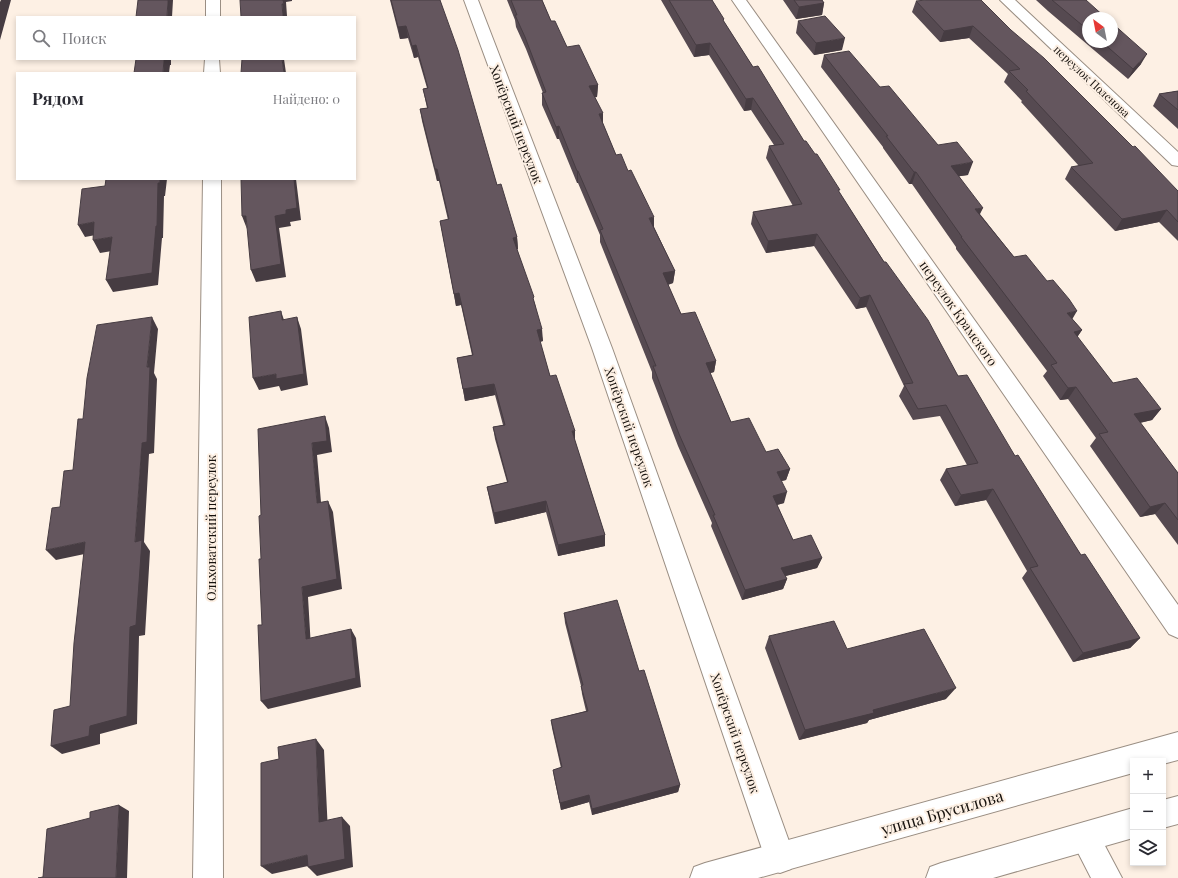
<!DOCTYPE html>
<html lang="ru">
<head>
<meta charset="utf-8">
<style>
	:root { --surface:#fff; --page:#f2f2f3; --text:#2b2b33; --muted:#7c7c81; --line:#e1e1e2 }
	body { margin:0; font-family:"Playfair Display",serif; background:var(--page); color:var(--text) }
	.controls { position:absolute; right:12px; bottom:12px; display:grid; overflow:hidden; border-radius:0px; box-shadow:0 2px 6px #0003 }
	.controls button { width:36px; height:36px; display:grid; place-items:center; padding:0; border:0; border-bottom:1px solid var(--line); background:var(--surface); color:var(--text); font:20px sans-serif }
	.compass { position:absolute; left:1082px; top:12px; width:36px; height:36px; border-radius:50%; background:var(--surface); box-shadow:0 2px 6px #0003; rotate:328deg }
	.list { margin:0; padding:0; list-style:none }
	h2 { display:flex; justify-content:space-between; align-items:center; height:52px; margin:0; padding:0 16px; font-size:17px }
	h2 small { font-size:13px; font-weight:400; color:var(--muted) }
	.icon { flex:none; width:22px; height:22px; fill:none; stroke:currentColor; stroke-width:2; stroke-linecap:round; stroke-linejoin:round }
	.map { position:relative; flex:none; width:1178px; height:878px; overflow:hidden }
	.search { position:absolute; background:var(--surface); box-shadow:0 2px 6px #0003; left:16px; top:16px; width:340px; height:44px; display:flex; align-items:center; gap:10px; box-sizing:border-box; padding:0 14px; border-radius:0px; color:var(--muted); font-size:15px }
	.panel { position:absolute; background:var(--surface); box-shadow:0 2px 6px #0003; left:16px; top:72px; width:340px; height:108px; border-radius:0px }
	.map>svg:first-child { display:block }
</style>
</head>
<body>
<div class="map">
<svg width="1178" height="878" viewBox="0 0 1178 878">
	<rect width="100%" height="100%" fill="#fdf0e4"/>
	<g fill="none" stroke-linecap="round" stroke-linejoin="round">
		<defs>
			<path id="minor" d="M206 0H220V17H206Z
				M464 0H478L612 348 795 858 791 869 780 873 769 869 765 858 592 348Z
				M732 0H746L1178 605V638L1169 634Z
				M1000 0H1015L1178 152V166L1172 165Z
				M205 59H219L220 73H204Z
				M203 179H221L223 878H193Z
				M1085 822 1095 827 1122 878H1091L1070 837 1075 827Z"/>
			<path id="major" d="M1178 732V760L1163 764V761H1133V773L758 878H690L694 867 705 863Z
				M1178 796V824L1163 828V800Z
				M1133 808V838L993 878H926L930 867 941 863Z"/>
		</defs>
		<use href="#minor" stroke="#9a8e83" stroke-width="2"/>
		<use href="#major" stroke="#9a8e83" stroke-width="2"/>
		<use href="#minor" fill="#fff" fill-rule="evenodd"/>
		<use href="#major" fill="#fff" fill-rule="evenodd"/>
	</g>
	<path fill="#564a51" d="M390 0H440L497 185 517 237 518 249H517L535 304 543 341 540 342 550 376 575 441 605 535V546L558 556 546 512 495 524 489 497 487 487 507 482 495 439 493 427 503 425 495 395 465 401 457 358 472 355 461 305 456 306 440 221 448 220 439 181H437L422 121 420 109 427 108 423 89 427 88 418 57 414 58 408 38 400 39Z
		M507 0H542L551 21 567 47 598 85 597 97H595L603 124 616 155 654 227 675 271 673 283 668 285 681 314 716 361 714 372 710 373 731 422 766 452 790 469 786 480 781 481 784 503 777 505 793 540 822 558 817 568 785 576 787 579 783 589 742 600 711 526 712 523 678 446 652 378V372L600 242V235L578 183H577L559 139H557L542 105V93H543L526 49 516 27 515 20Z
		M661 0H712L724 22 753 67 839 192 958 376 1015 456 1081 555 1140 638 1130 648 1073 662 1022 578 1027 571 986 500 955 506 940 480 946 469 967 465 940 416 913 420 899 396 904 386 866 307 856 309 814 246 766 253 751 224 753 212 793 206 766 158 769 146 774 145 751 110 744 111 709 55 694 57Z
		M783 0H822L824 3 822 15 796 19Z
		M1036 0H1086L1088 18V42H1112L1141 64 1128 79 1048 11Z
		M916 1 1011 30 1178 191V241L1159 222 1115 231 1065 179 1071 167 1079 166 1021 102 1022 101 1004 82 1008 74 969 38 940 42 912 12Z
		M798 21 842 50 814 55 796 33Z
		M824 55 880 87 968 175 959 176 980 214 1014 257 1072 319 1082 330 1077 337 1113 383 1161 409 1152 420 1140 423 1178 473V545L1155 514 1140 517 1090 446 1096 438 1068 399 1060 400 1043 376 1047 371 956 249V247L912 184H909L883 148V147L821 67Z
		M1178 91V129L1153 106 1159 94Z
		M564 613 639 671 680 785 678 792 592 815 589 802 561 810 554 777 553 770 561 768 552 728 551 720 586 711 582 694 581 686 565 623Z
		M769 636 847 649 946 699 869 720 867 723 799 740 765 648Z"/>
	<path fill="#463c42" d="M1 0H11L0 40V2Z
		M168 0H173L172 17H167Z
		M283 0H292V1L286 2 287 16H285V17H283L282 4Z
		M824 3 822 15 796 19 799 7Z
		M406 26 408 38 400 39 398 27Z
		M973 26 969 38 940 42 944 31Z
		M845 38 842 50 814 55 816 43Z
		M710 43 709 55 694 57 696 45Z
		M416 45 418 57 414 58 412 46Z
		M1147 54 1141 64 1128 79 1133 69Z
		M164 59H171V65H170L169 73H163Z
		M282 59H284L286 73H284Z
		M598 85 597 97 589 98V86Z
		M753 98 751 110 744 111 746 99Z
		M603 113V126L599 114Z
		M559 126V139H557L556 127Z
		M973 162 968 175 947 178 951 166Z
		M435 169H437L439 181H437Z
		M577 171H578V183H577Z
		M914 172H916L912 184H909Z
		M160 179H167L165 196H164L163 238H162L158 285 113 292 106 280 158 183Z
		M294 179H296L301 220 290 222 291 226 279 228 286 277 256 282 251 270 275 216 286 210Z
		M983 208 977 220 975 209Z
		M1167 210 1159 222 1115 231 1122 219Z
		M242 216H246L247 229Z
		M654 217V229L649 218Z
		M94 222 101 234 85 237 78 225Z
		M817 234 814 246 766 253 768 241Z
		M112 237 118 250 100 253 93 240Z
		M517 237 518 249 514 250 513 238Z
		M675 271 673 283 662 286 663 273Z
		M459 293 461 305 456 306 454 294Z
		M870 295 866 307 856 309 860 298Z
		M281 311 285 323 282 320Z
		M1077 311 1070 323 1067 313Z
		M152 317 158 329 154 373 157 379 154 453 149 454 144 542 150 551 145 635 139 636 137 724 100 734V744L62 754 51 746 90 726 130 627 135 542 147 367Z
		M297 317 301 329 308 385 281 391 279 386 259 390 253 378 276 374Z
		M542 329 543 341 538 342 537 330Z
		M1082 330 1074 342V332Z
		M716 361 714 372 704 375 706 363Z
		M494 384 495 395 465 401 463 389Z
		M1076 387 1068 399 1060 400 1068 388Z
		M1161 409 1152 420 1125 426 1134 414Z
		M325 416 329 428 332 452 317 455 322 514 317 503 312 443Z
		M572 431H575V442Z
		M790 469 786 480 773 483 777 472Z
		M993 489 986 500 955 506 961 495Z
		M787 492 784 503 769 507 773 496Z
		M328 501 333 512 342 589 308 597 311 648 306 639 302 587Z
		M546 501V512L495 524 494 513Z
		M1165 503 1155 514 1140 517 1150 507Z
		M605 535V546L558 556V545Z
		M85 542 94 552 56 560 46 550Z
		M822 558 817 568 778 578 781 568Z
		M787 579 783 589 742 600 745 590Z
		M351 629 356 638 361 687 268 709 261 701Z
		M1140 638 1130 648 1073 662 1083 653Z
		M956 688 946 699 869 720 867 723 799 740 805 730 873 710Z
		M316 739 324 750 328 832 319 822Z
		M680 785 678 792 592 815V809Z
		M589 795V802L561 810 560 803Z
		M119 805 129 811 127 878H116Z
		M342 817 350 826 353 867 317 876 308 867Z
		M307 855 317 864 272 874 261 866Z"/>
	<path fill="#64565e" stroke="#463c42" d="M138 0H168L167 17H136Z
		M240 0H283L284 4H282L283 17H241Z
		M391 0H440L458 50 497 185 501 184 517 237 513 238 534 297 533 298 542 329 537 330 550 376 556 375 575 431H572L605 535 558 545 546 501 494 513 487 487 508 482 493 427 505 425 494 384 463 389 457 358 473 355 459 293 454 294 440 221 449 219 437 169H435L420 109 428 108 423 89 428 88 416 45 412 46 406 26 398 27Z
		M511 0H542L551 21H555L567 47 579 45 598 85 589 86 603 113 599 114 616 155 621 154 628 171 631 170 654 217 649 218 675 271 663 273 681 314 695 312 716 361 706 363 731 422 749 418 766 452 778 449 790 469 777 472 787 492 773 496 793 540 811 535 822 558 781 568 787 579 745 590 713 515H715L679 434 653 366H656L600 230 603 229 578 171H577L559 126 556 127 542 93 546 92 525 37 515 15H517Z
		M669 0H712L724 19 723 20 753 67 758 66 804 141H806L815 154H817L840 190H838L884 262H886L928 320 958 376 967 375 1015 456 1018 455 1081 555 1085 554 1140 638 1083 653 1030 568 1038 566 993 489 961 495 946 469 978 463 946 405 918 409 904 384 913 383 870 295 860 298 817 234 768 241 753 212 802 204 769 146 784 144 753 98 746 99 710 43 696 45Z
		M794 0H822L824 3 799 7Z
		M926 0H981L1011 30 1044 58 1133 147 1135 146 1178 191V222L1167 210 1122 219 1071 167 1093 163 1026 91 1028 90 1009 71 1020 69 973 26 944 31 916 1Z
		M1052 0H1086L1106 18H1088V30Z
		M825 16 845 38 816 43 798 21Z
		M1112 23 1147 54 1133 69 1102 42H1112Z
		M849 51 880 87 889 86 938 145 957 142 973 162 951 166 983 208 975 209 1014 257 1026 255 1047 281 1053 280 1069 299 1077 311 1067 313 1082 330 1074 332 1113 383 1137 378 1161 409 1134 414 1178 473V520L1165 503 1150 507 1099 434 1108 432 1076 387 1068 388 1051 365 1057 363 961 237H962L916 172H914L886 136H888L824 55Z
		M136 59H164L163 73H134Z
		M242 59H282L284 73H241Z
		M1178 91V110L1159 94Z
		M106 179H160V183H158L157 226H156L152 273 106 280 112 237 93 240 94 222 78 225 82 189 105 186Z
		M241 179H294L297 208 286 210V214L275 216 281 264 251 270 246 216H242Z
		M281 311 282 320 297 317 304 374 276 379V374L253 378 249 317Z
		M152 317 147 367H150L147 442 142 443 135 542 142 540 136 625 130 627 127 716 90 726 89 736 51 746 54 710 70 706 74 643 85 542 46 550 52 508 60 507 64 471 73 470 78 419H83L87 378 97 325Z
		M325 416 327 441 312 443 317 503 328 501 337 579 302 587 306 639 351 629 356 678 261 701 258 625H262L259 559H261L259 516 261 515 258 429Z
		M617 600 639 671 644 670 680 785 592 809 589 795 560 803 553 770 562 767 551 720 588 711 581 686 583 685 564 613Z
		M834 621 847 649 924 629 956 688 873 710 874 713 805 730 769 636Z
		M316 739 319 822 342 817 345 859 308 867 307 855 261 866V763L279 759 278 747Z
		M119 805 116 878H38L43 877 47 829 90 818V812Z"/>
	<g text-anchor="middle" dominant-baseline="central" stroke-width="4" stroke-linejoin="round" paint-order="stroke">
		<g font-size="11" fill="#17120e" stroke="#fdf0e4">
			<text transform="translate(1092 81) rotate(43)">переулок Поленова</text>
		</g>
		<g font-size="13" fill="#17120e" stroke="#fdf0e4">
			<text transform="translate(517 124) rotate(69)">Хопёрский переулок</text>
			<text transform="translate(959 313) rotate(55)">переулок Крамского</text>
			<text transform="translate(630 427) rotate(71)">Хопёрский переулок</text>
			<text transform="translate(210 528) rotate(-90)">Ольховатский переулок</text>
			<text transform="translate(736 733) rotate(71)">Хопёрский переулок</text>
		</g>
		<g font-size="16" fill="#17120e" stroke="#fdf0e4">
			<text transform="translate(942 812) rotate(-16)">улица Брусилова</text>
		</g>
	</g>
</svg>
<div class="controls">
<button>+</button>
<button>−</button>
<button><svg class="icon" aria-label="layers" viewBox="0 0 24 24"><path d="M12 4l9 5-9 5-9-5zM3 14l9 5 9-5"/></svg></button>
</div>
<svg class="compass" viewBox="-18 -18 36 36"><path d="M0-13l5 13h-10z" fill="#e53935"/><path d="M0 13l5-13h-10z" fill="#7c7c81"/></svg>
<div class="search"><svg class="icon" aria-label="search" viewBox="0 0 24 24"><circle cx="10" cy="10" r="6"/><path d="M15 15l6 6"/></svg>Поиск</div>
<section class="panel">
<h2>Рядом<small>Найдено: 0</small></h2>
<ul class="list">
</ul>
</section>
</div>
</body>
</html>
